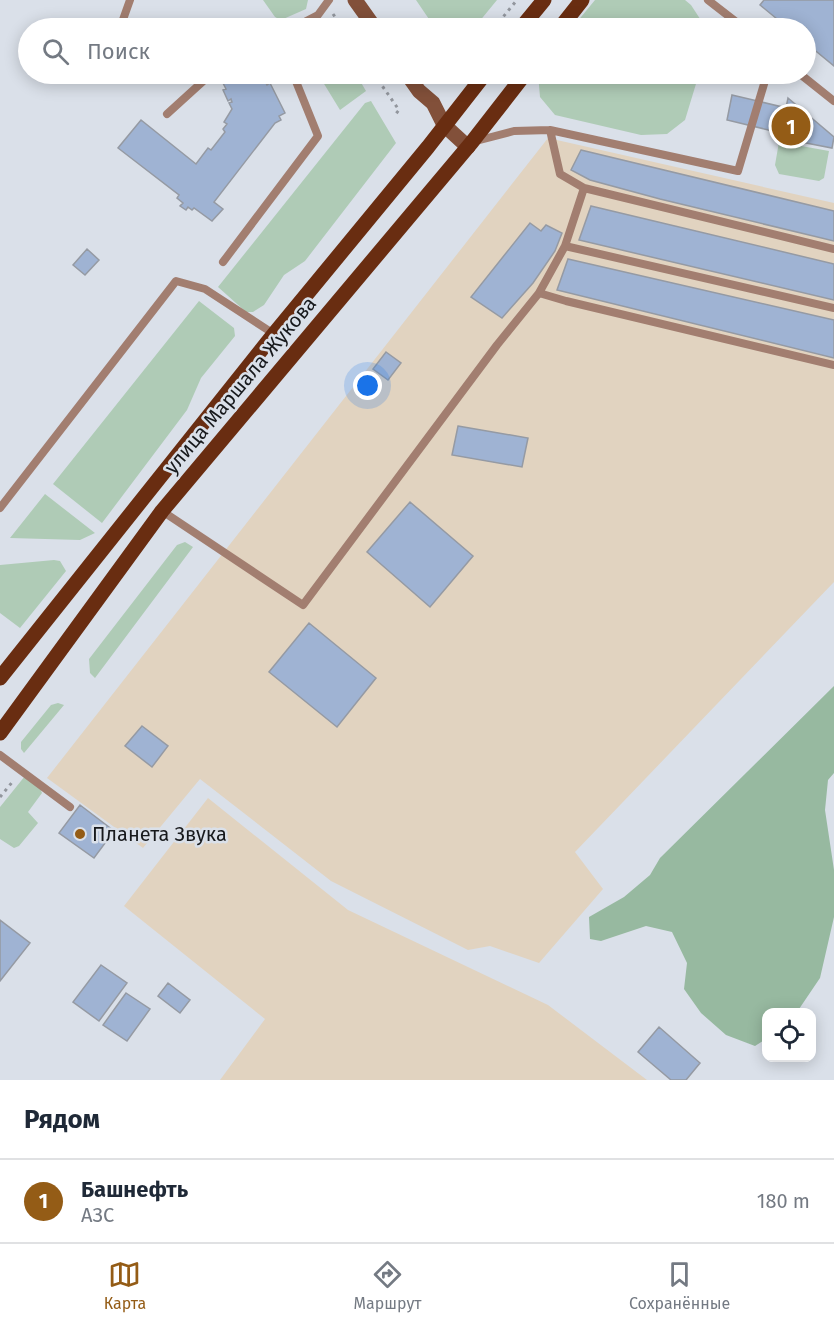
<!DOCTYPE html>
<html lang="ru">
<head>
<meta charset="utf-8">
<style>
	:root { --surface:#fff; --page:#f2f2f3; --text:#1f2937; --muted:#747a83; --line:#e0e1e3; --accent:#945c16 }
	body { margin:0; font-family:"Fira Sans",sans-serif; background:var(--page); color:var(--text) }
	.controls { position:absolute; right:18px; bottom:18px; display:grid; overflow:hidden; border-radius:12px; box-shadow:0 3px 15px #0003 }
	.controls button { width:54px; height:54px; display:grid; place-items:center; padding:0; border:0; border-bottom:2px solid var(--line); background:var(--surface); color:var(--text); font:30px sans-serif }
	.you { position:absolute; left:368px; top:386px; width:21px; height:21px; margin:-15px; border:4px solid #fff; border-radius:50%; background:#1a73e8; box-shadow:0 0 0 9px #1a73e833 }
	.badge { display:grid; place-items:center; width:39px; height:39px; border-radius:50%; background:var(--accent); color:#fff; font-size:20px; font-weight:700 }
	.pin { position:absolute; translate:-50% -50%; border:3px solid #fff; box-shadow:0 2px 6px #0006 }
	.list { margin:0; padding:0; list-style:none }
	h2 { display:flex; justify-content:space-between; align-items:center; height:78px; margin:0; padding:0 24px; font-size:26px }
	h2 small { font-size:20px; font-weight:400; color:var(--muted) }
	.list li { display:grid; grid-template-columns:39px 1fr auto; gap:18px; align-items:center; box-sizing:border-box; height:84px; padding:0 24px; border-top:2px solid var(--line) }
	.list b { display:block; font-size:22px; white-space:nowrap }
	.list p { margin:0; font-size:20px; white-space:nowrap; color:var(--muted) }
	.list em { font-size:20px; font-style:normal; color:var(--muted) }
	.icon { flex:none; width:33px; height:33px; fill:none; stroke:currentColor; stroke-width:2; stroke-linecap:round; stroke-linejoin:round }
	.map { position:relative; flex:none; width:834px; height:1080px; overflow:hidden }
	.search { position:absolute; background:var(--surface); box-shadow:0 3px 15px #0003; left:18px; right:18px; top:18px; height:66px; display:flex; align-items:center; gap:15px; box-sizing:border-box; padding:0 21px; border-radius:33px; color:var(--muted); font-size:22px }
	.sheet { height:162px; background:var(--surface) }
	nav { display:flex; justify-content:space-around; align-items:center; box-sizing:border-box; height:84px; border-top:2px solid var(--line); background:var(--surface); font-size:16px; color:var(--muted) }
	nav a { display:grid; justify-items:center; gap:3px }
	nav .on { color:var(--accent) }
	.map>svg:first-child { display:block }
</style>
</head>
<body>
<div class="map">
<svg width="834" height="1080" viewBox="0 0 834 1080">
	<rect width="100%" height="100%" fill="#dae0e9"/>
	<path fill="#e1d3c0" d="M548 138 834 203V582L575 852 603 889 539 963 490 946 468 950 331 881 200 779 143 848 47 778Z
		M208 798 348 910 548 1005 647 1080H220L265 1019 124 906Z"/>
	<path fill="#afcbb6" d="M263 0H308L306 9 281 20 275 17Z
		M416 0H497L474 28H435Z
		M595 0H685L691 5 706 28H572Z
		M318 74H356L366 91 340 110Z
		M538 74H699L685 120 667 134 641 135 555 115 540 97Z
		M371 101 396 143 305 261 284 275 264 305 253 312H246L218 287 365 103Z
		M779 142 829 151 824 178 819 181 779 174 775 165Z
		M199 301 234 328 235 336 201 378 187 410 102 523 53 484Z
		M45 494 95 533 80 540 10 538Z
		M185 542 193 547 95 678 90 673 89 659 177 545Z
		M54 560 60 561 66 571 20 628 0 613V565Z
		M58 703 64 705 24 753 21 749V742L51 705Z
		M25 776 40 788 42 793 28 812 38 823 19 846 14 848 0 839V807Z"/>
	<path fill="#97b9a0" d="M834 686V773L828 780 825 810 834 870V917L820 978 797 1012H766V1039L755 1046 726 1035 701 1013 684 989 687 963 672 932 646 926 601 941 590 939 589 917 624 897 650 875 660 858Z"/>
	<path fill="#9fb3d3" stroke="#959aa3" stroke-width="1.5" d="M764 0H834V66L806 43V28H788L760 5Z
		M221 74H261L267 85 270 83 285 113 279 116 281 120 275 123 214 202 223 209 212 221 194 208 192 210 188 207 186 210 180 206 183 203 177 198 179 195 118 148 141 120 196 164 208 148 211 150 225 132 223 129 227 124 224 122 232 109 229 103 232 102 231 99 228 101 223 90 226 89 223 83 225 82Z
		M732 95 808 113 802 138 727 120Z
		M788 98 834 137 832 148 780 138Z
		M581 150 834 211V241L660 199 590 180 571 170Z
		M591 206 834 264V300L579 240Z
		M530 223 541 231 546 225 562 233 555 251 533 283 502 318 471 297Z
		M87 249 99 260 85 275 73 265Z
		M568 259 834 320V358L557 290Z
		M386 352 401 363 388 380 373 369Z
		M458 426 528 438 522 467 452 455Z
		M410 502 473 556 430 607 367 552Z
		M309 623 376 678 337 727 269 672Z
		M142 726 168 746 152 767 125 746Z
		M80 805 114 831 94 858 59 833Z
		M0 920 30 943 0 981Z
		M101 965 127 983 99 1021 73 1002Z
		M168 983 190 1000 180 1013 158 996Z
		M126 993 150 1009 127 1041 103 1025Z
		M659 1027 700 1063 686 1080H671L638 1052Z"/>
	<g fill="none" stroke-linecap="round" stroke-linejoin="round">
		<path stroke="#92969d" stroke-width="3" stroke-dasharray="3 4.5" stroke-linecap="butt" d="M333 14 343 28
			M494 28 517 0
			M374 74 399 110 394 116
			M0 797 14 780"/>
		<path stroke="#a27e70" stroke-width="8" d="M708 0 744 28
			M120 28 130 0
			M293 28 318 15 329 0
			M800 74 834 101
			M167 114 211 74
			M550 130 560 174 584 188
			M476 141 514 131 550 130 738 171 767 74
			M565 246 584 188 834 249
			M223 262 318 136 293 74
			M539 293 566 301 834 365
			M0 508 176 281 205 289 274 334
			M162 511 303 605 497 345 539 293 565 246 834 308
			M0 755 70 807"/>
		<path stroke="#82503a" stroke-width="15" d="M355 0 375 28
			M407 74 419 91 433 103 444 125 468 147"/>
		<path stroke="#692d11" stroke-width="15" d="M521 28 544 0
			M560 28 582 0
			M0 678 274 334 428 147 485 74
			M0 733 162 511 472 142 525 74"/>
	</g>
	<circle fill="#945c16" stroke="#dae0e9" stroke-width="2" cx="80" cy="834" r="6"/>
	<g text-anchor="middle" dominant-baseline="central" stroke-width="5" stroke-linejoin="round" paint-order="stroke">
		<g font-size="20" fill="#17191c" stroke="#dae0e9">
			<text transform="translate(240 385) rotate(-50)">улица Маршала Жукова</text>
		</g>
		<g font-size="20" fill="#17191c" stroke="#dae0e9" text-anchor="start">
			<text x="92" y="834">Планета Звука</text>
		</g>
	</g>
</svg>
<div class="controls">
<button><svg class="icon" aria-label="locate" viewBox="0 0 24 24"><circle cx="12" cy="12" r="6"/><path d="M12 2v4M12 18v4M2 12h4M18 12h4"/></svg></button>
</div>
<div class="you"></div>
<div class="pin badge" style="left:791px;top:126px">1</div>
<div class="search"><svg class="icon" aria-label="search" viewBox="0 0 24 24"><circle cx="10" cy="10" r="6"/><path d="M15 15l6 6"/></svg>Поиск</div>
</div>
<section class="sheet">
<h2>Рядом<small></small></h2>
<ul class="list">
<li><span class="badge">1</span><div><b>Башнефть</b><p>АЗС</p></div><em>180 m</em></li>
</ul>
</section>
<nav>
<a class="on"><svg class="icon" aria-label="map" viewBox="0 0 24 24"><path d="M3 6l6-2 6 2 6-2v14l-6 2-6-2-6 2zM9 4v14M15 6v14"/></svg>Карта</a>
<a><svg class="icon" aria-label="directions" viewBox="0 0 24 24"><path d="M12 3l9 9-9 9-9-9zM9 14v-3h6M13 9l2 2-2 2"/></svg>Маршрут</a>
<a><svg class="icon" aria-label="saved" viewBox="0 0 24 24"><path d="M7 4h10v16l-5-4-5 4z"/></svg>Сохранённые</a>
</nav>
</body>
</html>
